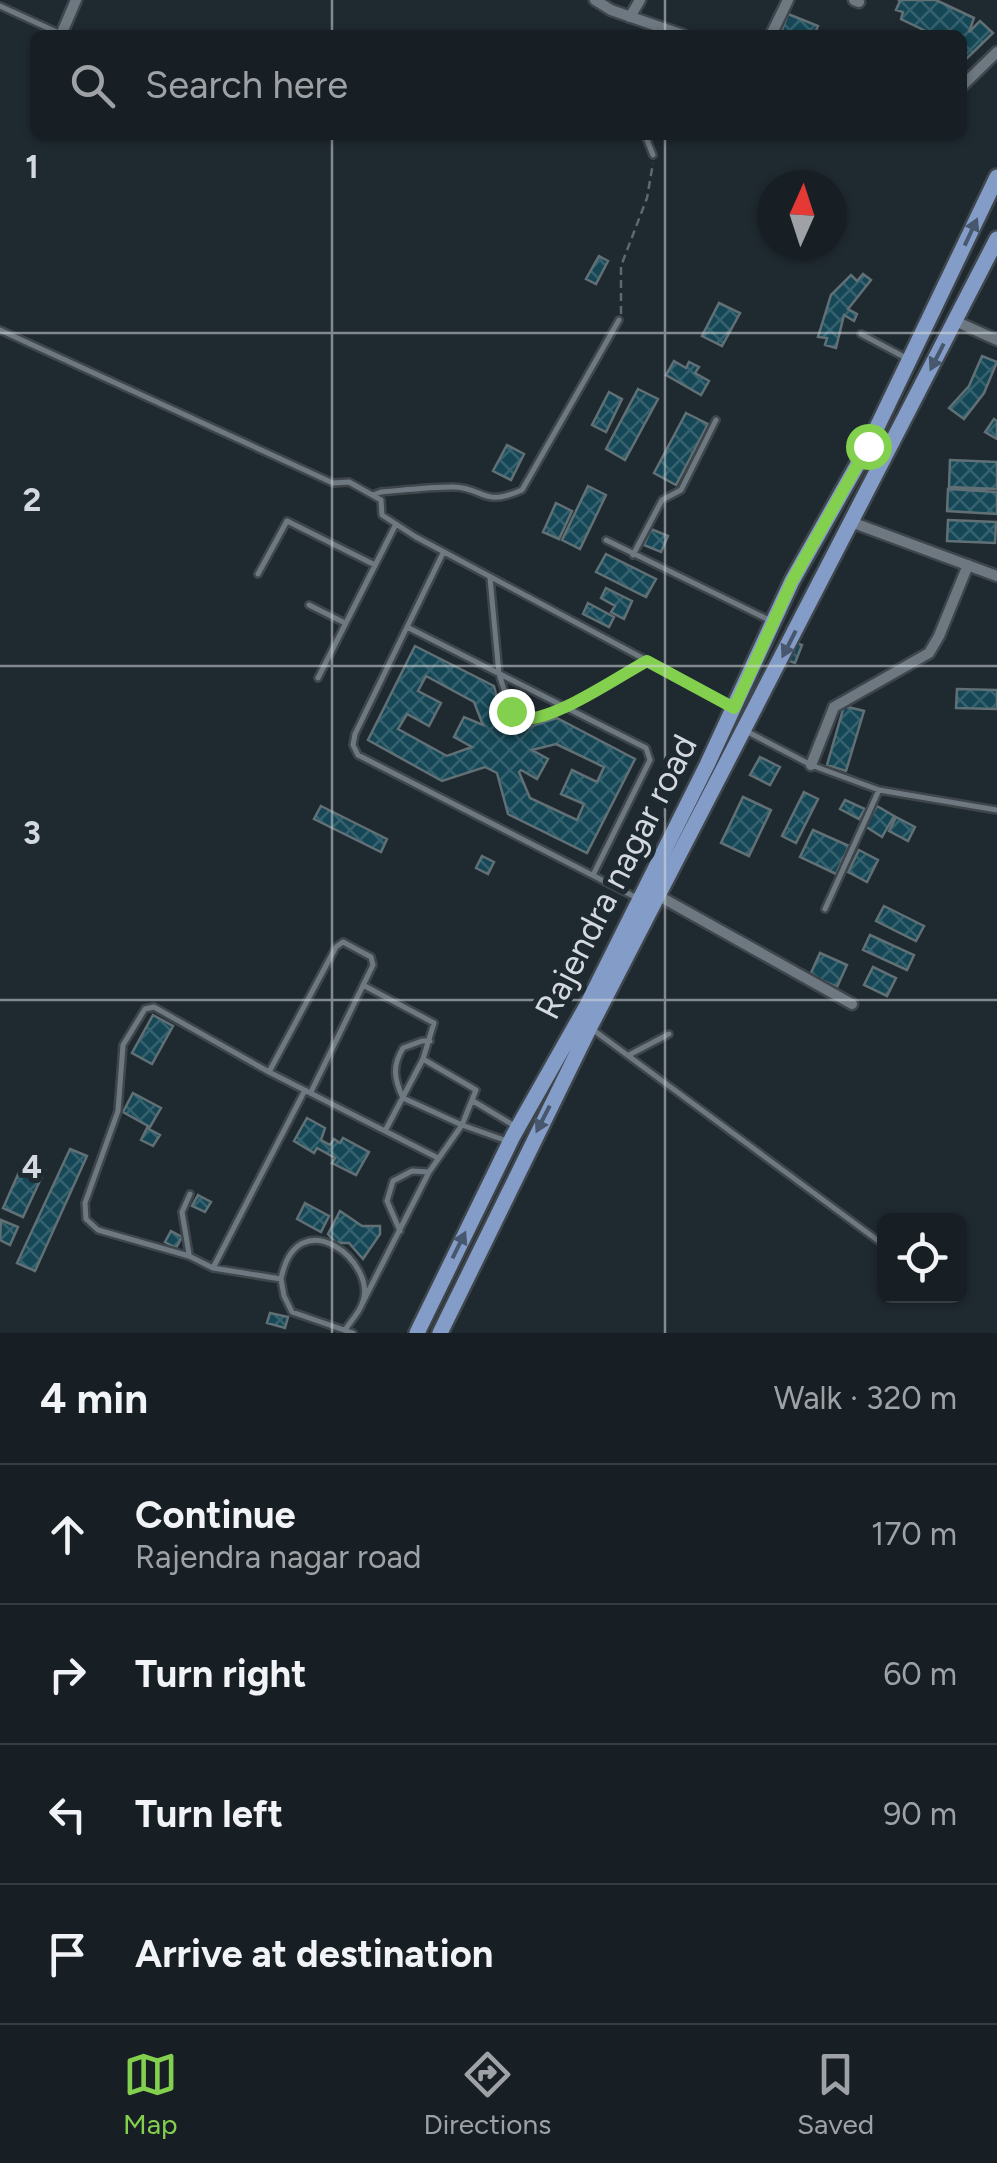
<!DOCTYPE html>
<html lang="en">
<head>
<meta charset="utf-8">
<style>
	:root { --surface:#171f24; --page:#20272c; --text:#f1f3f6; --muted:#9ea2a6; --line:#363d41; --accent:#83d04e }
	body { margin:0; font-family:Figtree,sans-serif; background:var(--page); color:var(--text) }
	.controls { position:absolute; right:30px; bottom:30px; display:grid; overflow:hidden; border-radius:15px; box-shadow:0 2px 8px #0004 }
	.controls button { width:90px; height:90px; display:grid; place-items:center; padding:0; border:0; border-bottom:2px solid var(--line); background:var(--surface); color:var(--text); font:50px sans-serif }
	.compass { position:absolute; left:757px; top:170px; width:90px; height:90px; border-radius:50%; background:var(--surface); box-shadow:0 2px 8px #0004; rotate:3deg }
	.stop { position:absolute; width:30px; height:30px; margin:-22px; border:8px solid #83d04e; border-radius:50%; background:#fff }
	.stop.end { background:#83d04e; border-color:#fff; box-shadow:0 2px 10px #0008 }
	.list { margin:0; padding:0; list-style:none }
	h2 { display:flex; justify-content:space-between; align-items:center; height:130px; margin:0; padding:0 40px; font-size:42px }
	h2 small { font-size:32px; font-weight:400; color:var(--muted) }
	.list li { display:grid; grid-template-columns:65px 1fr auto; gap:30px; align-items:center; box-sizing:border-box; height:140px; padding:0 40px; border-top:2px solid var(--line) }
	.list b { display:block; font-size:38px; white-space:nowrap }
	.list p { margin:0; font-size:32px; white-space:nowrap; color:var(--muted) }
	.list em { font-size:32px; font-style:normal; color:var(--muted) }
	.icon { flex:none; width:55px; height:55px; fill:none; stroke:currentColor; stroke-width:2; stroke-linecap:round; stroke-linejoin:round }
	.map { position:relative; flex:none; width:997px; height:1333px; overflow:hidden }
	.search { position:absolute; background:var(--surface); box-shadow:0 2px 8px #0004; left:30px; right:30px; top:30px; height:110px; display:flex; align-items:center; gap:25px; box-sizing:border-box; padding:0 35px; border-radius:15px; color:var(--muted); font-size:38px }
	.sheet { height:690px; background:var(--surface) }
	nav { display:flex; justify-content:space-around; align-items:center; box-sizing:border-box; height:140px; border-top:2px solid var(--line); background:var(--surface); font-size:28px; color:var(--muted) }
	nav a { display:grid; justify-items:center; gap:5px }
	nav .on { color:var(--accent) }
	.map>svg:first-child { display:block }
</style>
</head>
<body>
<div class="map">
<svg width="997" height="1333" viewBox="0 0 997 1333">
	<defs>
		<pattern id="building-cross-hatch" width="8" height="8" patternUnits="userSpaceOnUse" patternTransform="scale(2.5)"><rect width="8" height="8" fill="#154756"/><path d="M0 0l8 8M0 8l8-8" fill="none" stroke="#36616e"/></pattern>
	</defs>
	<rect width="100%" height="100%" fill="#1f2930"/>
	<path fill="url(#building-cross-hatch)" stroke="#617075" stroke-width="2.5" fill-rule="evenodd" d="M898 0H936L974 18 969 32 980 21 993 33 962 63V35H934L901 19 903 12 896 10 900 1Z
		M788 14 818 26 814 35H780Z
		M599 256 608 261 596 284 586 279Z
		M863 274 871 280 848 309 857 314 854 321 844 315 836 348 825 345 827 338 818 337 831 295 851 275 857 281Z
		M719 303 740 313 722 346 702 336Z
		M982 356 997 362 984 393 964 419 949 408 969 386Z
		M674 361 686 368 689 362 699 367 695 373 709 381 701 395 666 375Z
		M638 389 658 399 625 460 606 449Z
		M609 392 622 399 606 432 592 425Z
		M686 413 708 424 676 485 654 473Z
		M994 419 997 421V439L985 432Z
		M507 445 524 454 511 480 493 471Z
		M950 460 997 462V489L949 487Z
		M588 486 606 495 580 549 562 540Z
		M948 489 997 492V514L947 511Z
		M556 503 572 511 559 539 543 532Z
		M948 520 996 522 995 543 947 541Z
		M651 529 668 536 661 552 644 545Z
		M606 554 656 579 646 597 596 572Z
		M606 588 632 601 624 619 611 612 615 606 601 598Z
		M588 603 614 617 609 627 583 614Z
		M793 642 802 645 795 663 786 660Z
		M415 646 494 686 502 717 509 718 510 713 524 720 526 728 557 718 635 759 587 853 508 814 497 773 485 767 442 781 368 740ZM426 676 474 702 483 725 464 717 454 737 472 747 447 756 398 729 407 714 429 726 441 703 418 691ZM556 744 604 767 597 782 572 770 561 794 584 804 577 820 530 798 519 772 521 770 537 779 548 759 532 750Z
		M957 689 997 690V709L956 708Z
		M844 706 864 711 846 771 827 765Z
		M760 757 780 767 770 785 750 775Z
		M804 792 818 799 796 843 782 836Z
		M743 797 771 810 749 856 721 843Z
		M845 800 865 809 859 819 840 809Z
		M321 806 387 839 381 852 314 819Z
		M877 806 894 816 882 837 865 826Z
		M896 817 915 827 908 841 889 831Z
		M813 830 849 846 836 874 800 857Z
		M859 850 878 860 867 882 848 872Z
		M482 856 494 862 488 874 476 868Z
		M884 906 924 926 916 941 876 921Z
		M870 935 914 955 907 970 863 950Z
		M820 953 847 965 837 987 810 975Z
		M873 967 896 978 887 996 864 985Z
		M153 1015 173 1026 152 1064 132 1053Z
		M133 1093 161 1108 150 1127 123 1112Z
		M307 1118 325 1128 321 1140 330 1145 334 1139 340 1143 343 1138 369 1152 356 1175 332 1163 335 1158 317 1148 314 1153 294 1141Z
		M147 1128 160 1135 153 1146 141 1140Z
		M70 1149 87 1156 35 1271 17 1263Z
		M24 1161 45 1170 23 1217 3 1208Z
		M198 1195 211 1202 205 1212 192 1206Z
		M305 1203 329 1216 321 1232 297 1219Z
		M340 1211 362 1226H380V1234L363 1259 349 1243H336L328 1234Z
		M1 1220 18 1227 10 1245 0 1240Z
		M171 1231 182 1237 176 1248 165 1242Z
		M270 1313 288 1317 285 1328 267 1323Z"/>
	<g fill="none" stroke-linecap="round" stroke-linejoin="round">
		<defs>
			<path id="service" d="M0 6 61 34
				M645 135 653 155
				M0 330 333 483 349 482 381 500 382 515 416 537 732 706
				M861 334 908 359
				M373 495 381 492C405 490 429 487 453 487 484 487 481 508 522 490L619 320
				M606 540 769 620
				M443 553 355 734 353 745 358 755 637 898
				M633 555 662 500 681 490 716 420
				M258 574 287 521 375 565
				M490 578 499 674 511 711C519 715 525 719 534 718 568 712 615 678 647 661
				M309 605 345 623
				M407 627 646 748 650 760 593 875
				M318 678 396 524
				M748 732 811 765 879 790 997 810
				M825 909 879 790
				M363 985 434 1023 423 1059 385 1131
				M592 1029 884 1245
				M629 1055 669 1034
				M423 1059 476 1090 462 1125 403 1098C394 1079 392 1066 403 1048L422 1041H430
				M269 1072 336 947 343 942 371 957 373 965 311 1092
				M473 1101 513 1125
				M400 1231 387 1201 393 1181 412 1171 428 1172
				M189 1254 182 1212 190 1194
				M213 1268 305 1090
				M281 1279C297 1198 380 1263 362 1304 359 1313 350 1322 345 1330
				M363 1302 429 1172 462 1125 507 1141
				M353 1333 292 1312 284 1296 281 1279 213 1268 189 1256 98 1230 86 1219 85 1203 118 1111 123 1045 145 1009 154 1007 269 1072 438 1158"/>
			<path id="minor" d="M595 0 611 10 683 35
				M854 0 859 2
				M630 17 640 0
				M61 35 76 0
				M771 35 788 0
				M962 86 997 52
				M955 321 997 340
				M851 522 997 576
				M811 765 834 707 929 653 939 636 968 565
				M659 896 852 1004"/>
			<path id="primary" d="M417 1333 513 1136 586 1007 707 765 792 581 868 446 997 177
				M440 1333 590 1027 997 239"/>
		</defs>
		<use href="#service" stroke="#3e454b" stroke-width="10"/>
		<use href="#minor" stroke="#3e454b" stroke-width="15"/>
		<use href="#primary" stroke="#3e454b" stroke-width="20"/>
		<path stroke="#5f686e" stroke-width="2.5" stroke-dasharray="8 5" stroke-linecap="butt" d="M621 314V266L647 198 653 163"/>
		<use href="#service" stroke="#6d7881" stroke-width="5"/>
		<use href="#minor" stroke="#6d7881" stroke-width="10"/>
		<use href="#primary" stroke="#849dc8" stroke-width="15"/>
	</g>
	<defs><path id="oneway-solid" d="M-6-.8H1V-3.2L6.5 0L1 3.2V.8H-6Z" transform="scale(2.5)"/></defs>
	<g fill="#47576d">
		<use href="#oneway-solid" transform="translate(971 232) rotate(-65)"/>
		<use href="#oneway-solid" transform="translate(937 357) rotate(117)"/>
		<use href="#oneway-solid" transform="translate(789 644) rotate(117)"/>
		<use href="#oneway-solid" transform="translate(543 1119) rotate(117)"/>
		<use href="#oneway-solid" transform="translate(459 1245) rotate(-64)"/>
	</g>
	<g fill="none" stroke-linecap="round" stroke-linejoin="round">
		<path stroke="#83d04e" stroke-width="12" d="M511 711C518 715 525 719 533 718 565 713 618 677 647 661L734 708 792 581 868 446"/>
	</g>
	<path fill="none" stroke="#d3d9de" stroke-width="2.5" stroke-opacity="0.55" d="M332 0V35M665 0V35M332 135V1333M665 135V1333M0 333H997M0 666H997M0 1000H997"/>
	<g text-anchor="middle" dominant-baseline="central" stroke-width="10" stroke-linejoin="round" paint-order="stroke">
		<g font-size="35" fill="#d3d9de" stroke="#1f2930">
			<text transform="translate(616 877) rotate(-63)">Rajendra nagar road</text>
		</g>
	</g>
	<g font-size="32" text-anchor="middle" font-weight="bold" fill="#d3d9de" stroke="#1f2930" stroke-width="10" stroke-linejoin="round" paint-order="stroke">
		<text x="32" y="178">1</text>
		<text x="32" y="511">2</text>
		<text x="32" y="844">3</text>
		<text x="32" y="1178">4</text>
	</g>
</svg>
<div class="controls">
<button><svg class="icon" aria-label="locate" viewBox="0 0 24 24"><circle cx="12" cy="12" r="6"/><path d="M12 2v4M12 18v4M2 12h4M18 12h4"/></svg></button>
</div>
<svg class="compass" viewBox="-18 -18 36 36"><path d="M0-13l5 13h-10z" fill="#e53935"/><path d="M0 13l5-13h-10z" fill="#9ea2a6"/></svg>
<div class="stop" style="left:868px;top:446px"></div>
<div class="stop end" style="left:511px;top:711px"></div>
<div class="search"><svg class="icon" aria-label="search" viewBox="0 0 24 24"><circle cx="10" cy="10" r="6"/><path d="M15 15l6 6"/></svg>Search here</div>
</div>
<section class="sheet">
<h2>4 min<small>Walk · 320 m</small></h2>
<ul class="list">
<li><svg class="icon" aria-label="ahead" viewBox="0 0 24 24"><path d="M12 20V5M6 11l6-6 6 6"/></svg><div><b>Continue</b><p>Rajendra nagar road</p></div><em>170 m</em></li>
<li><svg class="icon" aria-label="right" viewBox="0 0 24 24"><path d="M7 20v-9h11M14 6l5 5-5 5"/></svg><div><b>Turn right</b></div><em>60 m</em></li>
<li><svg class="icon" aria-label="left" viewBox="0 0 24 24"><path d="M17 20v-9H6M10 6l-5 5 5 5"/></svg><div><b>Turn left</b></div><em>90 m</em></li>
<li><svg class="icon" aria-label="arrive" viewBox="0 0 24 24"><path d="M6 21V4h12l-3 4 3 4H6"/></svg><div><b>Arrive at destination</b></div></li>
</ul>
</section>
<nav>
<a class="on"><svg class="icon" aria-label="map" viewBox="0 0 24 24"><path d="M3 6l6-2 6 2 6-2v14l-6 2-6-2-6 2zM9 4v14M15 6v14"/></svg>Map</a>
<a><svg class="icon" aria-label="directions" viewBox="0 0 24 24"><path d="M12 3l9 9-9 9-9-9zM9 14v-3h6M13 9l2 2-2 2"/></svg>Directions</a>
<a><svg class="icon" aria-label="saved" viewBox="0 0 24 24"><path d="M7 4h10v16l-5-4-5 4z"/></svg>Saved</a>
</nav>
</body>
</html>
